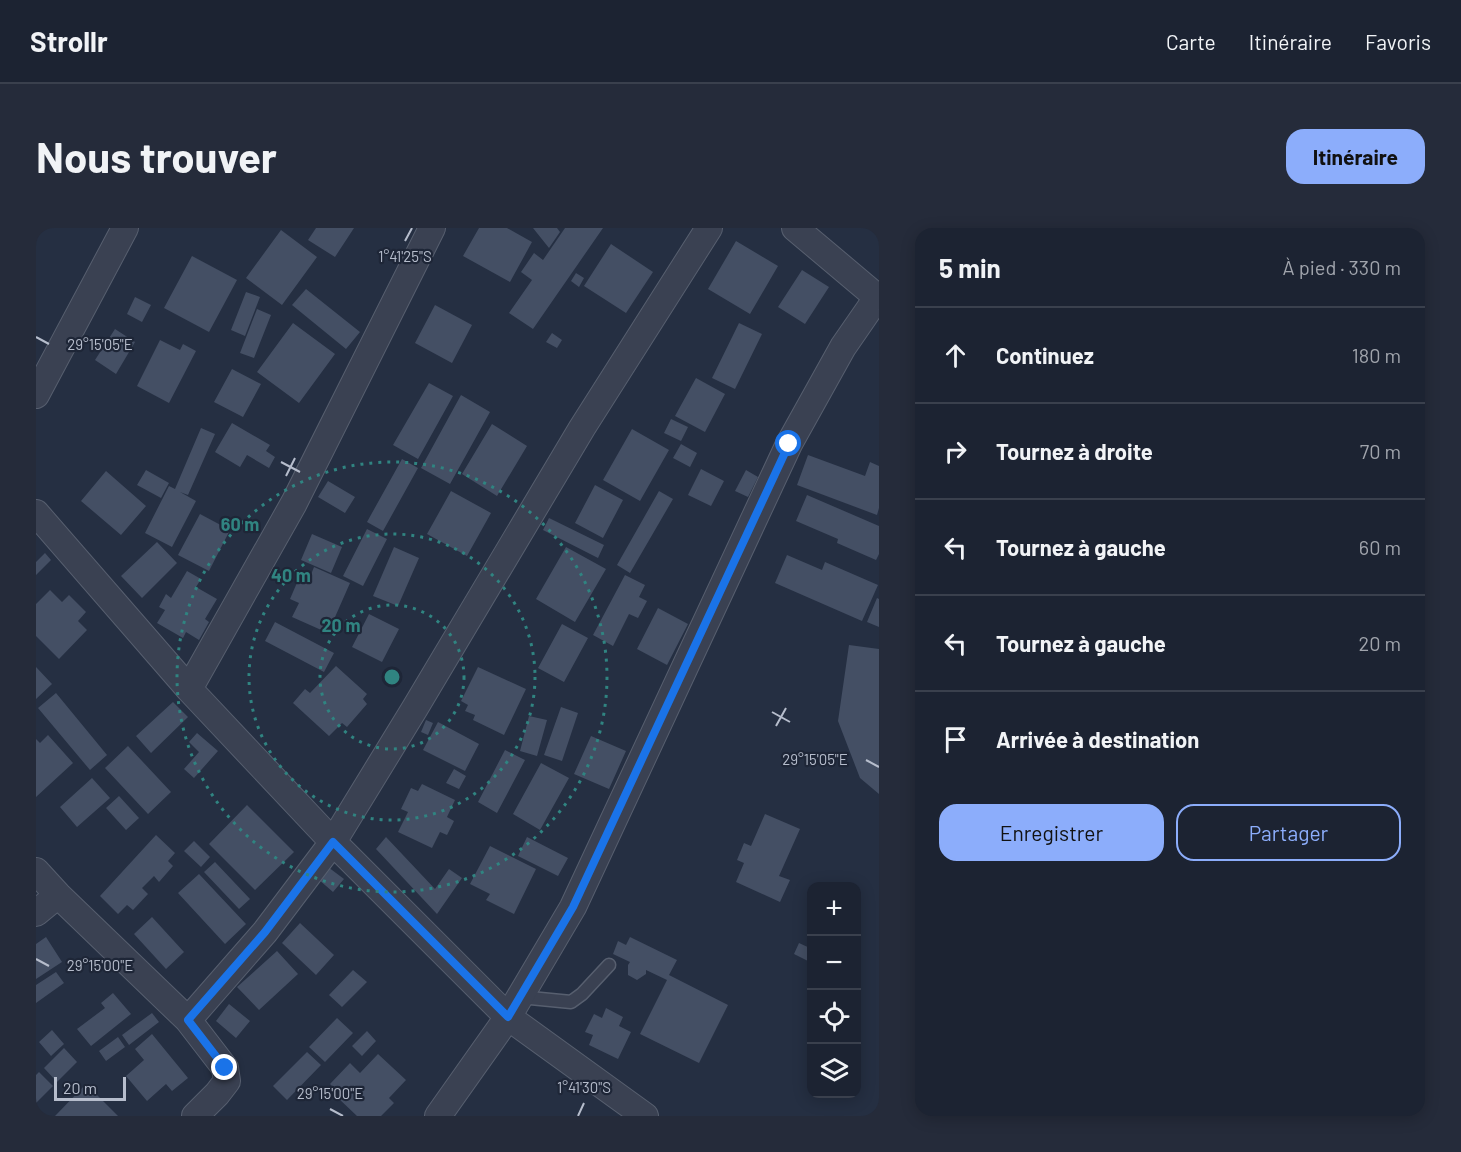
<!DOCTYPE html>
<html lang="fr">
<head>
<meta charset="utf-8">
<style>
	:root { --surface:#1c2332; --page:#252b3a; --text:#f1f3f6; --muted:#a0a4ac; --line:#3a404d; --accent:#8cadfb }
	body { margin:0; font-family:Barlow,sans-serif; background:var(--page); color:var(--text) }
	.controls { position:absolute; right:18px; bottom:18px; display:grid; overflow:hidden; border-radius:12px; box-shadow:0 3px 15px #0003 }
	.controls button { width:54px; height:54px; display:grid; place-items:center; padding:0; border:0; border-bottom:2px solid var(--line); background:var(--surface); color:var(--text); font:30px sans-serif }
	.scale { position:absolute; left:18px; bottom:15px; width:72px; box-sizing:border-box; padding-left:6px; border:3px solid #b6bdcc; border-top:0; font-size:16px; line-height:21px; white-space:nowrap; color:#b6bdcc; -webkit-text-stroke:4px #1e2637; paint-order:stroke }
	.stop { position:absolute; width:18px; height:18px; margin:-14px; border:4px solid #1a73e8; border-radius:50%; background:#fff }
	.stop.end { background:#1a73e8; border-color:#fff; box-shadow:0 2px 6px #0008 }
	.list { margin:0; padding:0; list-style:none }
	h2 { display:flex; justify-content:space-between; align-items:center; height:78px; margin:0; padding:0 24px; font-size:26px }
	h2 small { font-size:20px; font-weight:400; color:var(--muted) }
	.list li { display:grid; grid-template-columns:39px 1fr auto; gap:18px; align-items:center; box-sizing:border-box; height:96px; padding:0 24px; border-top:2px solid var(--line) }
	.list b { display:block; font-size:22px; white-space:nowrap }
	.list em { font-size:20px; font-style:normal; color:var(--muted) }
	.actions { display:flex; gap:12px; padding:18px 24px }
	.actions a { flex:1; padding:14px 0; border:2px solid var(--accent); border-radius:18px; text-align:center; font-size:21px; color:var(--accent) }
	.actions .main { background:var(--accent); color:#111 }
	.icon { flex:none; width:33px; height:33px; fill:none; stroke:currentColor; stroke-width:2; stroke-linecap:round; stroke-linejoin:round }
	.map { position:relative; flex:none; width:843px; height:888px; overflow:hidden; border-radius:18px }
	header { display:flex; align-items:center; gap:36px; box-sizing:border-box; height:84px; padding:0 30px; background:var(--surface); border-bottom:2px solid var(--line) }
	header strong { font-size:28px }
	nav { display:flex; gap:33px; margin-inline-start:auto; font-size:21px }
	.intro { display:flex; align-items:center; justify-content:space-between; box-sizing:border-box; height:144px; padding:0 36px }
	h1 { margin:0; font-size:42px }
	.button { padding:15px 27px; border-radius:18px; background:var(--accent); color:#111; font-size:21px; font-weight:700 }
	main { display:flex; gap:36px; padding:0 36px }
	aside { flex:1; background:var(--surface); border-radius:18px; box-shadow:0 3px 15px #0003 }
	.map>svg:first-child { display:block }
</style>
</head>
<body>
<header>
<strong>Strollr</strong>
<nav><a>Carte</a><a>Itinéraire</a><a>Favoris</a></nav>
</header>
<div class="intro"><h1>Nous trouver</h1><a class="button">Itinéraire</a></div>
<main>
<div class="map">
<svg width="843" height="888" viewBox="0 0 843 888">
	<rect width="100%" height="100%" fill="#252f42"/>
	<path fill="#444f64" d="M280 0H318L299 29 272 12Z
		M443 0H471L496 14 474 54 427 28Z
		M497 0H521L524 4 513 20Z
		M529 0H567L497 101 473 85 496 52 485 44 498 25 507 32Z
		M245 2 281 29 246 77 210 50Z
		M700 13 742 38 714 86 672 61Z
		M575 16 617 44 590 85 548 58Z
		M156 28 201 52 173 104 128 80Z
		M766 42 793 59 769 96 742 79Z
		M540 45 548 50 543 59 535 53Z
		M270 61 324 104 310 121 256 77Z
		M210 64 224 69 209 108 195 102Z
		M99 69 115 77 106 94 91 86Z
		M399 77 436 97 416 135 379 115Z
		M221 81 235 87 218 130 204 125Z
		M257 95 299 126 263 175 221 144Z
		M703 95 726 106 699 161 676 150Z
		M79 101 99 114 80 146 59 132Z
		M516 105 526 112 521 120 510 114Z
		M124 112 144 122 147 116 160 123 133 175 101 158Z
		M196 141 225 156 207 189 178 174Z
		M660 150 689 166 669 204 639 188Z
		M393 155 417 168 382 231 357 217Z
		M425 167 454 184 414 256 385 240Z
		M635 191 652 199 645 213 628 205Z
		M196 195 234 217 230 223 239 229 233 240 211 227 204 239 179 224Z
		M456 196 491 218 461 268 426 246Z
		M165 200 179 206 152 267 144 264 160 273 136 319 109 305 133 258 139 261Z
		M596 201 633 222 604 273 567 252Z
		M645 216 661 225 654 239 637 230Z
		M772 227 829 248 834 234 843 238V280L841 287 761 257Z
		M366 231 382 240 347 303 331 294Z
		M665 241 688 253 675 278 652 267Z
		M110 242 133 255 125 270 101 257Z
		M710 242 722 249 712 269 699 263Z
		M70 243 110 278 85 307 45 273Z
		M292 253 319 269 309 285 282 269Z
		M559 257 587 272 567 310 539 295Z
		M415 263 455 285 431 328 391 306Z
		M623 263 637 271 594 345 581 337Z
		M771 267 843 298V326L840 332 801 315 802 311 760 293Z
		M164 286 194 302 173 343 142 327Z
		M513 290 568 317 562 330 507 302Z
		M331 301 351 311 327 358 307 348Z
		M276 306 306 319 295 345 265 332Z
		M121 314 141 335 106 370 85 348Z
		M358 319 383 330 362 378 337 368Z
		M530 319 570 341 539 394 500 371Z
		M9 325 15 332 0 347V334Z
		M751 327 786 342 789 334 842 357 826 393 739 355Z
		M278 339 314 355 292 405 256 389 263 375 254 371 263 350 272 354Z
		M151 343 165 351 160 359 181 371 169 391 173 394 163 412 150 404 147 410 121 395 129 382 123 379 130 366 135 370Z
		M589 347 609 357 603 369 611 373 602 390 593 386 577 418 557 407Z
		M14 362 26 374 33 367 50 384 42 393 51 402 23 431 0 408V376Z
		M841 370 843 371V399L831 394Z
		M622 380 652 396 631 437 601 421Z
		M333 386 363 401 346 434 316 419Z
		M239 394 298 425 288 444 229 413Z
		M526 396 552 410 528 454 502 440Z
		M813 417 843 421V566L824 550 802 493Z
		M300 438 331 466 327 471 331 476 311 499 306 495 293 508 257 475 269 461 274 465Z
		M0 439 16 456 0 471Z
		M442 439 490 461 468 507 437 492 439 487 429 483 432 477 425 473Z
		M20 465 71 527 54 542 2 480Z
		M137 474 152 489 115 525 100 508Z
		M525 479 542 485 526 533 508 527Z
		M493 488 511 492 501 528 484 523Z
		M390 492 397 495 392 507 385 504Z
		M402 494 443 516 429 543 387 522Z
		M161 505 182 523 158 550 148 541 163 524 153 514Z
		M12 507 37 535 0 569V511L4 515Z
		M555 508 590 523 573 561 538 546Z
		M92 518 135 564 112 586 69 540Z
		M469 522 489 532 461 585 442 574Z
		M505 535 533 550 504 602 477 586Z
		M418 541 430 548 423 561 410 555Z
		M56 550 74 570 41 599 24 579Z
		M386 556 419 572 411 589 418 593 411 607 404 604 396 620 362 604 372 584 365 581 375 560 382 563Z
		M83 568 103 590 90 602 70 580Z
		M211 577 258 624 219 662 173 616Z
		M729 586 764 601 743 648 754 652 744 674 700 654 708 635 701 632 708 615 715 618Z
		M120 607 139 625 132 633 137 638 123 654 118 648 106 660 112 666 97 682 91 677 82 686 64 668Z
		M350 609 399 661 413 641 426 650 401 686 340 621Z
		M491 609 532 630 522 648 482 628Z
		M158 613 174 629 165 639 148 623Z
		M454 618 500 641 478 686 450 672 454 666 434 656Z
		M179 634 214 671 203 681 168 644Z
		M292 639 308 651 297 664 282 651Z
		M163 646 210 696 189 716 142 665Z
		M116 689 148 724 130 741 98 706Z
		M264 695 298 727 280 747 246 715Z
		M10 709 26 734 0 751V716Z
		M594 709 641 732 633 747 692 777 663 835 604 806 631 752 610 742V746L601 752 592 747V737L594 734 577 726 582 713 590 717Z
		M763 715 776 721V726L772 733 758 726Z
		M241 723 262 746 223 782 201 759Z
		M317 742 331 754 306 779 293 767Z
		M20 744 28 755 0 775V757Z
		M77 765 95 786 55 818 41 801 69 780 65 775Z
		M193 776 214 793 200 810 180 793Z
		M570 780 587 789 583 798 595 804 582 831 553 817 557 807 549 804 558 786 566 790Z
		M116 785 123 794 93 817 86 807Z
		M301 790 317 805 289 834 273 819Z
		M16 802 28 816 15 828 3 814Z
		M331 803 340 813 326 828 316 818Z
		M116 806 152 850 136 863 130 856 111 873 90 848 108 832 99 821Z
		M82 809 89 819 70 833 63 823Z
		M28 820 41 834 21 854 8 840Z
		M271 824 285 837 251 872 237 858Z
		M342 826 370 852 353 870 358 875 345 888H321L301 869 304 866 294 856 314 835 324 845Z
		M3 844 17 858 0 875V847Z
		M50 856 82 888H19Z"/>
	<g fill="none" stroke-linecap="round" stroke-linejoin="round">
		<defs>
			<path id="lane" d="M484 769 535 774 546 766 573 737"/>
			<path id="street" d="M759 0 841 69
				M0 167 89 0
				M0 285 153 461 297 614 472 789 609 888
				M153 461 258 275 396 0
				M0 643 22 667 152 792 189 840 191 853 181 866 159 888
				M0 685 22 667
				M152 792 229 704 297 614 379 480 546 200 673 0
				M402 888 472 789 537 679 753 216 807 119 843 67"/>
		</defs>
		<use href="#lane" stroke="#575f6f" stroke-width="15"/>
		<use href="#street" stroke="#575f6f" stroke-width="28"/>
		<use href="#lane" stroke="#3a4152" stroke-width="12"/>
		<use href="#street" stroke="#3a4152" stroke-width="26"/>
	</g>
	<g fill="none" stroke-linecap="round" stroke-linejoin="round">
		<path stroke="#1a73e8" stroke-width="8" d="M189 840 152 792 229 704 297 614 472 789 537 679 753 216"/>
	</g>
	<path fill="none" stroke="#b6bdcc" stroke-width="2" d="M369 13 376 0M0 109 13 116M245 234 264 244M250 248 259 230M736 484 754 494M740 498 750 480M830 532 843 539M0 731 13 738M294 881 307 888M542 888 548 875"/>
	<g fill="none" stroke="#308481" stroke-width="3" stroke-dasharray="3 6">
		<circle cx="356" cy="449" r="72"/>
		<circle cx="356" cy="449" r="143"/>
		<circle cx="356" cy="449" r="215"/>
	</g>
	<g font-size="15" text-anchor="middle" fill="#b6bdcc" stroke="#1e2637" stroke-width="4.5" stroke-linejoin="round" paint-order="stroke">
		<text x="369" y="34">1°41'25"S</text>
		<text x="64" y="122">29°15'05"E</text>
		<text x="779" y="537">29°15'05"E</text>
		<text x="64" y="743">29°15'00"E</text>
		<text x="548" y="865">1°41'30"S</text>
		<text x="294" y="871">29°15'00"E</text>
	</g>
	<circle cx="356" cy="449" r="9" fill="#308481" stroke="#1e2637" stroke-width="3"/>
	<g font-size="18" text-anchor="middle" font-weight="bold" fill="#308481" stroke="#1e2637" stroke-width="4.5" stroke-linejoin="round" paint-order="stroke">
		<text x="204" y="303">60 m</text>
		<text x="255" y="354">40 m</text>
		<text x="305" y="404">20 m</text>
	</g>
</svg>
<div class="controls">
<button>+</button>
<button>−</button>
<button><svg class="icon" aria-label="locate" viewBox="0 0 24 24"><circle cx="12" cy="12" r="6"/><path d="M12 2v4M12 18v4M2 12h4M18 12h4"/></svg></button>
<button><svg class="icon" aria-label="layers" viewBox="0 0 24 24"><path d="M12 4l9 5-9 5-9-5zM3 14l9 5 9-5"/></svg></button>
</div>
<div class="scale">20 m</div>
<div class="stop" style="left:753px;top:216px"></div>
<div class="stop end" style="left:189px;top:840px"></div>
</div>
<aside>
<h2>5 min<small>À pied · 330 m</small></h2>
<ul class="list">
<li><svg class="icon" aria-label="ahead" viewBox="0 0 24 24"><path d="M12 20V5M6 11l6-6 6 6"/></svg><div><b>Continuez</b></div><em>180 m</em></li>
<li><svg class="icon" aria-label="right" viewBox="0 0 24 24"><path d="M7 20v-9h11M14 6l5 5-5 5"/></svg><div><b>Tournez à droite</b></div><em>70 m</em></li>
<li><svg class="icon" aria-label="left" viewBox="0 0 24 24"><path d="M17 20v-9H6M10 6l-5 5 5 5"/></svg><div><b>Tournez à gauche</b></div><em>60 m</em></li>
<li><svg class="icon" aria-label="left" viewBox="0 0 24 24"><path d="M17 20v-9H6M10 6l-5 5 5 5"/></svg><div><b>Tournez à gauche</b></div><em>20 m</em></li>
<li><svg class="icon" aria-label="arrive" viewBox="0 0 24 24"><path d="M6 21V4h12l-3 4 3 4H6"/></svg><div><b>Arrivée à destination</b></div></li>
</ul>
<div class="actions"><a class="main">Enregistrer</a><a>Partager</a></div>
</aside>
</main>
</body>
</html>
